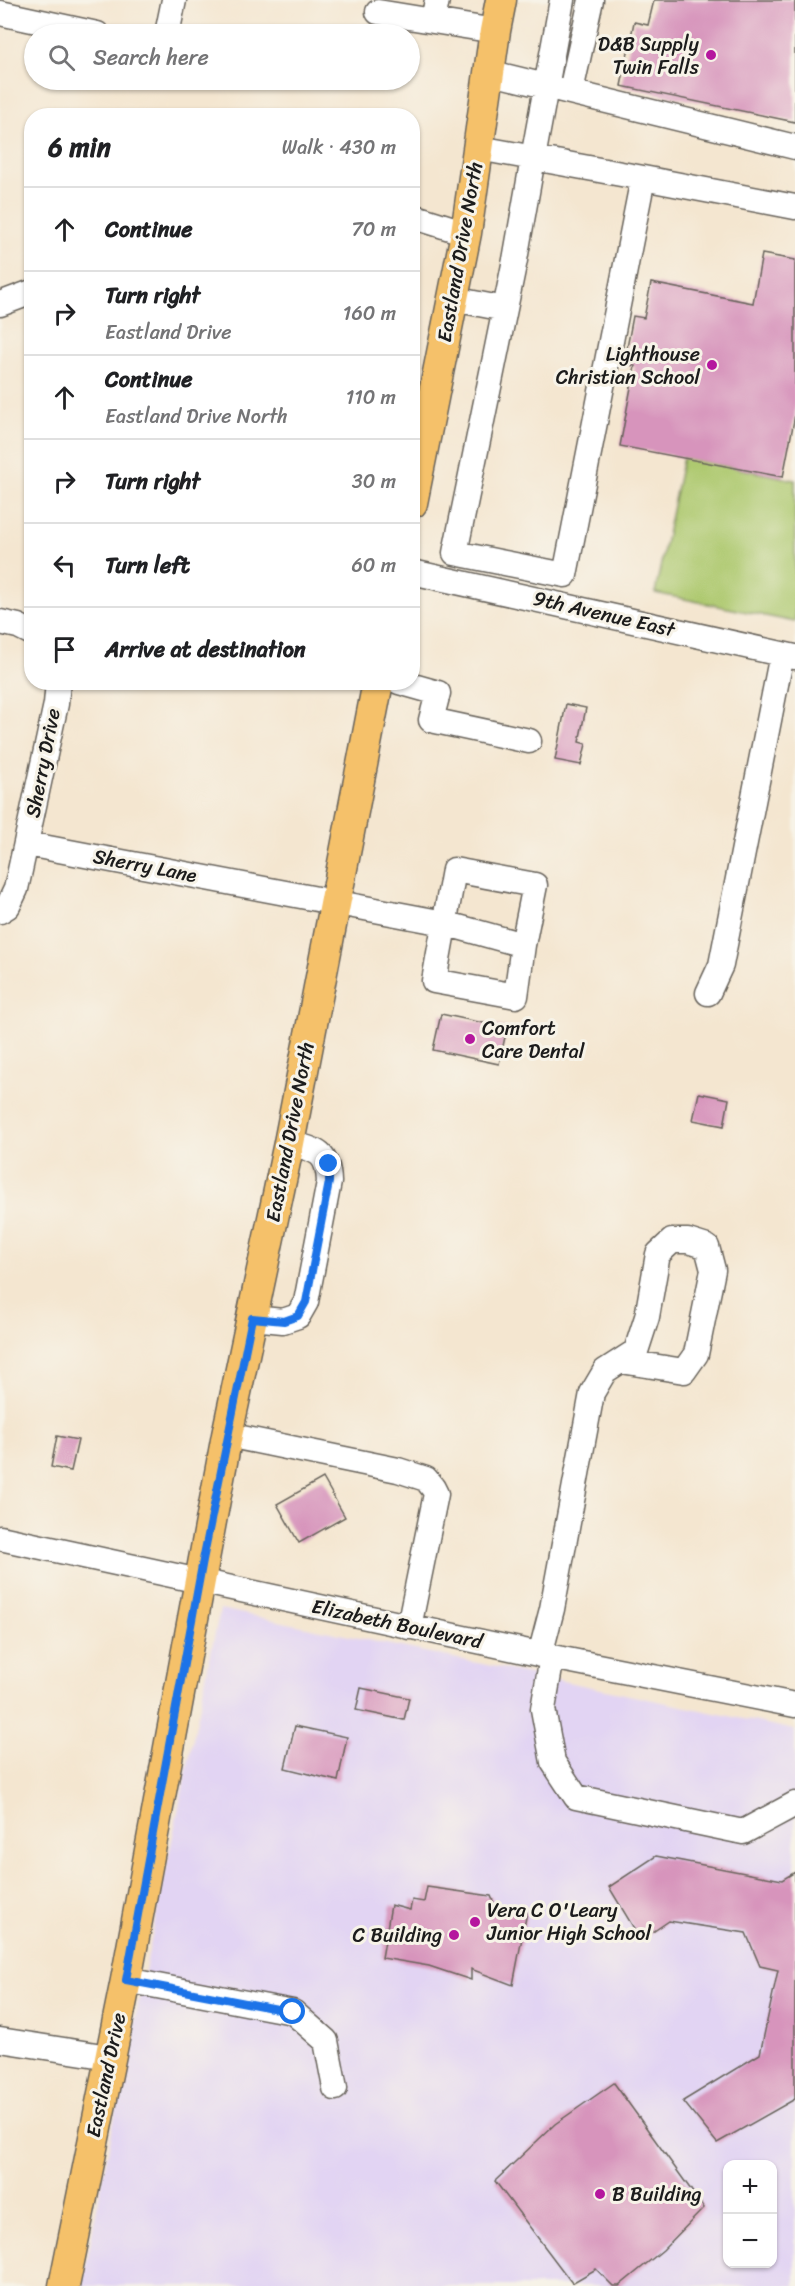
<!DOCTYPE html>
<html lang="en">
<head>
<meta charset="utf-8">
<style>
	:root { --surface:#fff; --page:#f6f6f6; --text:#202124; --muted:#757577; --line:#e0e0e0 }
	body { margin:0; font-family:Sriracha,sans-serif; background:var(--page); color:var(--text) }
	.controls { position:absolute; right:18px; bottom:18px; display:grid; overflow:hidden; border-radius:12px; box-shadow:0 2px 4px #0004 }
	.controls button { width:54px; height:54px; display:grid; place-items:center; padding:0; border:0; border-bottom:2px solid var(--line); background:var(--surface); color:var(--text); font:30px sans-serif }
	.stop { position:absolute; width:18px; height:18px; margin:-14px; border:4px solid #1a73e8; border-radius:50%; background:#fff }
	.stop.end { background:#1a73e8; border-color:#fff; box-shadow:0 2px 6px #0008 }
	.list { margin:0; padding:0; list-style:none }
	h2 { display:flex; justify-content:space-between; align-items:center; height:78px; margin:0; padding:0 24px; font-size:26px }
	h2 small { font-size:20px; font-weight:400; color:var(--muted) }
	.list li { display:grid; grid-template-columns:39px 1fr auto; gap:18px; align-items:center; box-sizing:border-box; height:84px; padding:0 24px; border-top:2px solid var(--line) }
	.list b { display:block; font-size:22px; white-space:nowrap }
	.list p { margin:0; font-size:20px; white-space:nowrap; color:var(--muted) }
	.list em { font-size:20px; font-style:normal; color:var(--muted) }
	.icon { flex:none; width:33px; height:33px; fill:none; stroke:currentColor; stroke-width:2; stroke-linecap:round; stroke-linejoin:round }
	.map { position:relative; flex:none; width:795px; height:2286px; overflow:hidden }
	.search { position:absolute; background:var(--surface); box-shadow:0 2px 4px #0004; left:24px; top:24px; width:396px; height:66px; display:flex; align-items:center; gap:15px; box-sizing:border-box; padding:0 21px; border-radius:33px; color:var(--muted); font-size:22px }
	.panel { position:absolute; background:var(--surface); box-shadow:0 2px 4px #0004; left:24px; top:108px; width:396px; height:582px; border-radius:24px }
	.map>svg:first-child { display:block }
</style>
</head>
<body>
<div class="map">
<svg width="795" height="2286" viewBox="0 0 795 2286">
	<rect width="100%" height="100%" fill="#f7f3e8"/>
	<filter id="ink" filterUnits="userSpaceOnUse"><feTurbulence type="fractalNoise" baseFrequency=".0167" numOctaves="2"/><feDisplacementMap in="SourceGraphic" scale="12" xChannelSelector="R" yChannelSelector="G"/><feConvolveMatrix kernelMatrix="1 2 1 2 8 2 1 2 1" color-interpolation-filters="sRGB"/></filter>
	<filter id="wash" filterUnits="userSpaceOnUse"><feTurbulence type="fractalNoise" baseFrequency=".008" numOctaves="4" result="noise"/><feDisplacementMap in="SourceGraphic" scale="24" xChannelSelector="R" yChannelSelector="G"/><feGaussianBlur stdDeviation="1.35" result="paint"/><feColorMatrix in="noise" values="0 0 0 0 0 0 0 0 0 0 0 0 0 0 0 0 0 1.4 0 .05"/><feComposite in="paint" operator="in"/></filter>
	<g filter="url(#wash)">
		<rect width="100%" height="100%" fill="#f4e6d0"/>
		<path fill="#e2d4f3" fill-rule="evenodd" d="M220 1609 795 1730V2286H82L115 2115ZM728 2164H772V2264H728Z"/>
		<path fill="#aec96f" stroke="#657246" stroke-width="1.5" d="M683 457 795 480V622L655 593Z"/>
		<g id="blocks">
			<path fill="#d794bc" d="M654 0H795V122L621 86 634 22 648 25Z
				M762 254 795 260V415L783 477 620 446 635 366 624 364 633 316 644 318 651 283 753 303Z
				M566 704 586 708 579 742 586 744 581 765 555 760Z
				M441 1014 507 1028 499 1064 433 1050Z
				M699 1093 729 1099 724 1126 693 1120Z
				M57 1436 78 1440 71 1471 51 1467Z
				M323 1478 345 1517 299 1543 277 1504Z
				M361 1688 409 1698 404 1720 356 1710Z
				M295 1726 347 1737 338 1781 285 1768Z
				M656 1856 782 1880 795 1872V2099L717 2143 683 2101 760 2054 778 1970 760 1966 746 1933 669 1921 641 1940 609 1887Z
				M427 1887 491 1896 496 1908 527 1912 513 1985 471 1969V1980L429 1966 382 1958 391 1905 410 1910 412 1900 424 1902Z
				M614 2083 704 2208 663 2250 619 2286H613L596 2269 572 2283 495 2181 555 2124Z"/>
		</g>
	</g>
	<g filter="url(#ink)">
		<use href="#blocks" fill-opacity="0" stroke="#68635b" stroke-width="1.5"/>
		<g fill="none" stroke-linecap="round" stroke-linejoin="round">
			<defs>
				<path id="minor" d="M437 0 433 21 495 31
					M378 12 433 21
					M0 13 97 34
					M167 34 174 0
					M488 72 795 147
					M571 91 591 0
					M479 148 643 178 565 575 455 553 515 260C530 173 546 87 562 0
					M643 178 795 207
					M412 216 466 233
					M453 299 505 309
					M0 304 32 292
					M412 572 795 657
					M0 622 18 626 32 633
					M399 682 438 693 431 720 529 741
					M27 844 444 923 523 945 516 996 434 981 454 870 535 885 523 945
					M0 911 8 906 16 889 56 704 58 682
					M708 993 721 965 782 654
					M252 1318 283 1321 298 1316 306 1302 329 1182C328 1151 316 1150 289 1143
					M227 1435 398 1470 426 1479 433 1488 436 1494 409 1627
					M0 1538 552 1657 795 1705
					M540 1655 552 1609 592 1393 605 1371 636 1351 647 1317 658 1254 672 1241H688L707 1247 713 1270 696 1354 684 1371 621 1361
					M552 1657 543 1709 553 1762 576 1797 743 1832 795 1804
					M126 1980 293 2012 326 2041 335 2088
					M0 2040 109 2057"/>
				<path id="major" d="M412 503 466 233 495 31 501 0
					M64 2286 126 1980 227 1435 289 1143 378 682"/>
			</defs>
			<use href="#minor" stroke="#68635b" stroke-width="27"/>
			<use href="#major" stroke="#68635b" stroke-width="33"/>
			<use href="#minor" stroke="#fff" stroke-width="24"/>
			<use href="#major" stroke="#f5c16b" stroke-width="30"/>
		</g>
	</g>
	<g fill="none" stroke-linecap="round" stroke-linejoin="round" filter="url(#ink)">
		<path stroke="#1a73e8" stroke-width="8" d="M293 2012 126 1980 203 1560 252 1318 284 1321 298 1316 306 1302 329 1182V1164"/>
	</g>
	<g fill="#b5179e" stroke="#f7f3e8" stroke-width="2">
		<circle cx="711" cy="55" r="6"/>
		<circle cx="712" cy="365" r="6"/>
		<circle cx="470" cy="1039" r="6"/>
		<circle cx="475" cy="1922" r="6"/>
		<circle cx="454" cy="1935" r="6"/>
		<circle cx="600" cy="2194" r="6"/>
	</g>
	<g text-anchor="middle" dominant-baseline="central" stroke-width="6" stroke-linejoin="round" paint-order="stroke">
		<g font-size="20" fill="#1c1c1c" stroke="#f7f3e8" text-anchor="end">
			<text x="699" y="44">D&amp;B Supply<tspan x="699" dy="23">Twin Falls</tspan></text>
			<text x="700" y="354">Lighthouse<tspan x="700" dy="23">Christian School</tspan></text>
			<text x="482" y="1028" text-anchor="start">Comfort<tspan x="482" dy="23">Care Dental</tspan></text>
			<text x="487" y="1910" text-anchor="start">Vera C O'Leary<tspan x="487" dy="23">Junior High School</tspan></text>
			<text x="442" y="1935">C Building</text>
			<text x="612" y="2194" text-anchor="start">B Building</text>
		</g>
		<g font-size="20" fill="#1c1c1c" stroke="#f7f3e8">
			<text transform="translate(460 252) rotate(-80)">Eastland Drive North</text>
			<text transform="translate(604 614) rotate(13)">9th Avenue East</text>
			<text transform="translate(43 763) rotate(-79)">Sherry Drive</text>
			<text transform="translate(145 866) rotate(11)">Sherry Lane</text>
			<text transform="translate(290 1132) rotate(-79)">Eastland Drive North</text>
			<text transform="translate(397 1624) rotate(12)">Elizabeth Boulevard</text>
			<text transform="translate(106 2075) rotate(-78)">Eastland Drive</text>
		</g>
	</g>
</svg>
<div class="controls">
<button>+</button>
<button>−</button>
</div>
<div class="stop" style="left:293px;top:2012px"></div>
<div class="stop end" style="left:329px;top:1164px"></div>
<div class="search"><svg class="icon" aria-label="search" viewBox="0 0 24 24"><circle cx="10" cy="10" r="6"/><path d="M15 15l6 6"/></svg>Search here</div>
<section class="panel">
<h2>6 min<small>Walk · 430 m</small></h2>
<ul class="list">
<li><svg class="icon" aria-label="ahead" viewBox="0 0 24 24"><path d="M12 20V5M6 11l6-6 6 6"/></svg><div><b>Continue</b></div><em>70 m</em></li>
<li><svg class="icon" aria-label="right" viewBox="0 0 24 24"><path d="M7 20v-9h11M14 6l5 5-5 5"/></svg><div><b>Turn right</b><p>Eastland Drive</p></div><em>160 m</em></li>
<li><svg class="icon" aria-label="ahead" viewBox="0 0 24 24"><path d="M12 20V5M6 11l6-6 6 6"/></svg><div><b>Continue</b><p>Eastland Drive North</p></div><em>110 m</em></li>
<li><svg class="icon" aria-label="right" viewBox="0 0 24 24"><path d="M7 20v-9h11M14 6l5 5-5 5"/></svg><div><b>Turn right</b></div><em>30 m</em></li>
<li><svg class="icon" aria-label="left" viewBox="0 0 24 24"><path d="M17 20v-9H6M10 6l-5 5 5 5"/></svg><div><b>Turn left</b></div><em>60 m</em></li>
<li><svg class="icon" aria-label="arrive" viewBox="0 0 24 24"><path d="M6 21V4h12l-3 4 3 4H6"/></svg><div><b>Arrive at destination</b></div></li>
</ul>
</section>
</div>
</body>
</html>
